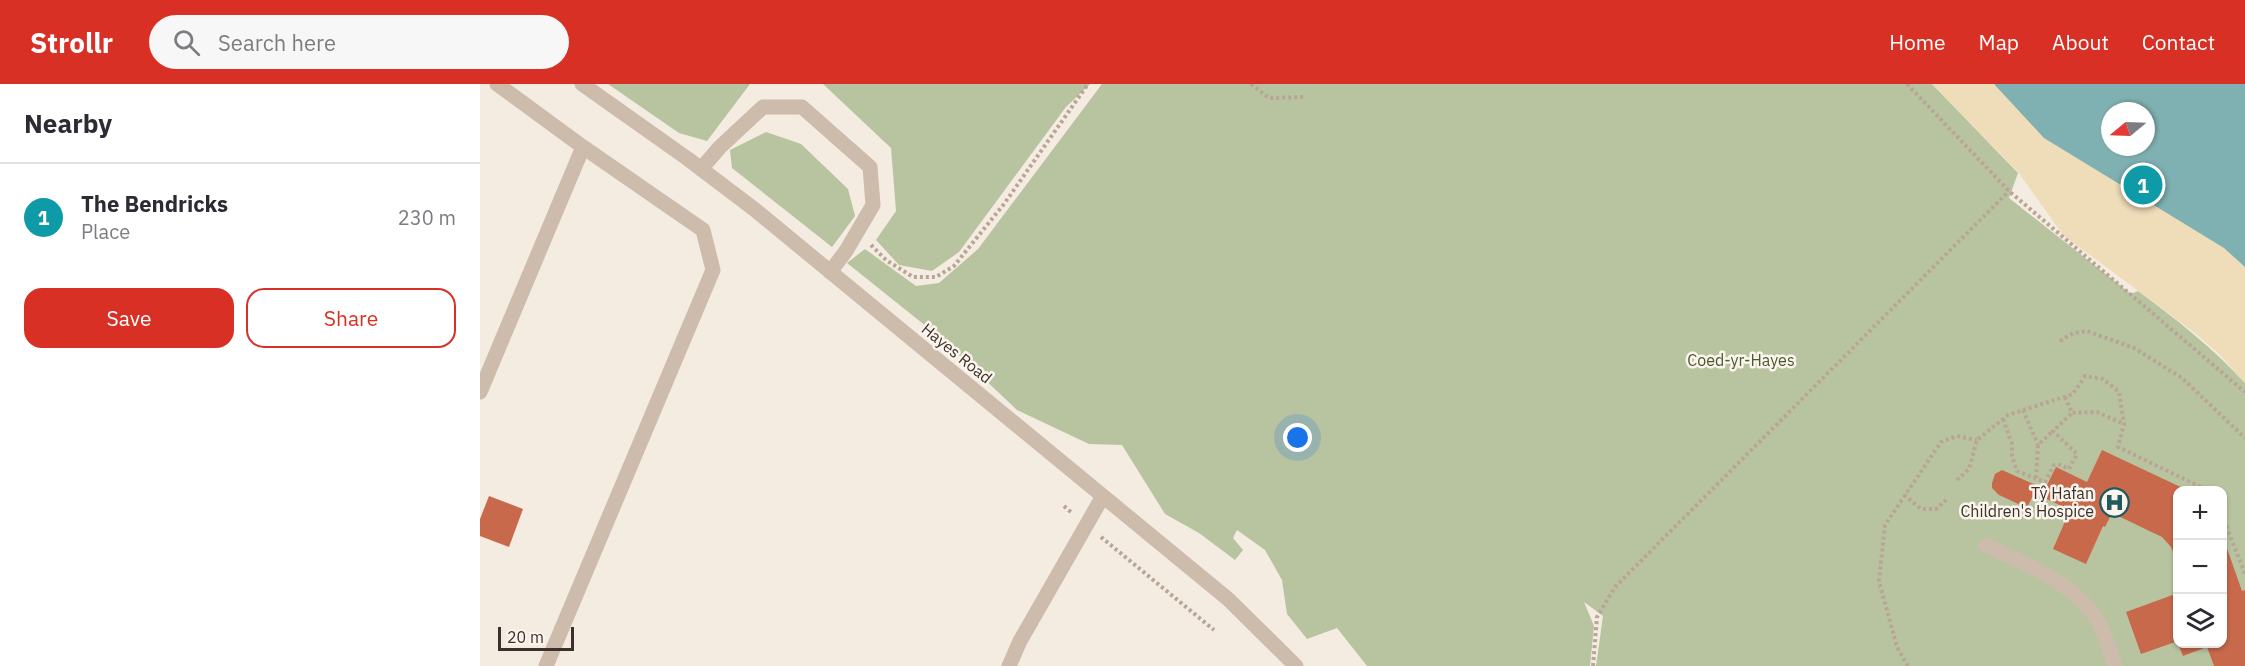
<!DOCTYPE html>
<html lang="en">
<head>
<meta charset="utf-8">
<style>
	:root { --surface:#fff; --page:#f7f7f7; --text:#2b2b33; --muted:#7c7c81; --line:#e1e1e2; --accent:#d93025 }
	body { margin:0; font-family:"IBM Plex Sans",sans-serif; background:var(--page); color:var(--text) }
	.controls { position:absolute; right:18px; bottom:18px; display:grid; overflow:hidden; border-radius:12px; box-shadow:0 2px 4px #0004 }
	.controls button { width:54px; height:54px; display:grid; place-items:center; padding:0; border:0; border-bottom:2px solid var(--line); background:var(--surface); color:var(--text); font:30px sans-serif }
	.compass { position:absolute; left:1621px; top:18px; width:54px; height:54px; border-radius:50%; background:var(--surface); box-shadow:0 2px 4px #0004; rotate:251deg }
	.scale { position:absolute; left:18px; bottom:15px; width:76px; box-sizing:border-box; padding-left:6px; border:3px solid #3b302b; border-top:0; font-size:16px; line-height:21px; white-space:nowrap; color:#3b302b; -webkit-text-stroke:4px #fbf5ee; paint-order:stroke }
	.you { position:absolute; left:818px; top:354px; width:21px; height:21px; margin:-15px; border:4px solid #fff; border-radius:50%; background:#1a73e8; box-shadow:0 0 0 9px #1a73e833 }
	.badge { display:grid; place-items:center; width:39px; height:39px; border-radius:50%; background:var(--accent); color:#fff; font-size:20px; font-weight:700 }
	.pin { position:absolute; translate:-50% -50%; border:3px solid #fff; box-shadow:0 2px 6px #0006 }
	.list { margin:0; padding:0; list-style:none }
	h2 { display:flex; justify-content:space-between; align-items:center; height:78px; margin:0; padding:0 24px; font-size:26px }
	h2 small { font-size:20px; font-weight:400; color:var(--muted) }
	.list li { display:grid; grid-template-columns:39px 1fr auto; gap:18px; align-items:center; box-sizing:border-box; height:108px; padding:0 24px; border-top:2px solid var(--line) }
	.list b { display:block; font-size:22px; white-space:nowrap }
	.list p { margin:0; font-size:20px; white-space:nowrap; color:var(--muted) }
	.list em { font-size:20px; font-style:normal; color:var(--muted) }
	.actions { display:flex; gap:12px; padding:18px 24px }
	.actions a { flex:1; padding:14px 0; border:2px solid var(--accent); border-radius:18px; text-align:center; font-size:21px; color:var(--accent) }
	.actions .main { background:var(--accent); color:#fff }
	.icon { flex:none; width:33px; height:33px; fill:none; stroke:currentColor; stroke-width:2; stroke-linecap:round; stroke-linejoin:round }
	.map { position:relative; flex:none; width:1765px; height:582px; overflow:hidden }
	header { display:flex; align-items:center; gap:36px; box-sizing:border-box; height:84px; padding:0 30px; background:var(--accent); color:#fff }
	header strong { font-size:28px }
	nav { display:flex; gap:33px; margin-inline-start:auto; font-size:21px }
	.search { width:420px; height:54px; background:var(--page); display:flex; align-items:center; gap:15px; box-sizing:border-box; padding:0 21px; border-radius:33px; color:var(--muted); font-size:22px }
	main { display:flex }
	aside { flex:1; background:var(--surface) }
	.map>svg:first-child { display:block }
</style>
</head>
<body>
<header>
<strong>Strollr</strong>
<div class="search"><svg class="icon" aria-label="search" viewBox="0 0 24 24"><circle cx="10" cy="10" r="6"/><path d="M15 15l6 6"/></svg>Search here</div>
<nav><a>Home</a><a>Map</a><a>About</a><a>Contact</a></nav>
</header>
<main>
<aside>
<h2>Nearby<small></small></h2>
<ul class="list">
<li><span class="badge" style="background:#0f9aa8">1</span><div><b>The Bendricks</b><p>Place</p></div><em>230 m</em></li>
</ul>
<div class="actions"><a class="main">Save</a><a>Share</a></div>
</aside>
<div class="map">
<svg width="1765" height="582" viewBox="0 0 1765 582">
	<rect width="100%" height="100%" fill="#f4ebe1"/>
	<path fill="#b8c4a0" fill-rule="evenodd" d="M128 0H270L227 57 199 49Z
		M343 0H610L586 23 479 168 452 187 419 181 396 156 416 127 411 64Z
		M622 0H1452L1538 89 1529 114 1651 210 1658 207C1697 236 1732 263 1765 299V582H1116L1123 532 1104 518 1114 542 1110 582H887L857 544 827 555 807 530 802 496 785 466 757 446 753 454 763 466 755 476 719 449 685 430 642 361 609 360 537 326 462 255 367 179 385 165 436 202 459 199 498 165ZM1698 406H1742V560H1698Z
		M286 48 321 60 368 105 375 132 352 163 252 84 250 66Z"/>
	<path fill="#efdcb8" fill-rule="evenodd" d="M1452 0H1765V299L1738 269 1711 246 1583 151 1538 88ZM1630 27H1666V63H1630Z"/>
	<path fill="#7fb0b2" fill-rule="evenodd" d="M1514 0H1765V183L1744 164 1564 54ZM1630 27H1666V63H1630Z"/>
	<path fill="#c8694b" d="M1622 366 1707 406H1698V480L1691 463 1682 453 1632 429 1625 443 1623 442 1606 480 1573 465 1590 426 1554 409 1547 424 1519 411 1512 404V399L1515 390 1522 386 1565 405 1576 383 1607 398Z
		M9 412 43 425 29 463 0 452V435Z
		M1743 453 1762 507 1765 506V582H1734L1727 563 1703 572 1698 560H1742Z
		M1698 509V557L1661 570 1646 528Z"/>
	<g fill="none" stroke-linecap="round" stroke-linejoin="round">
		<path stroke="#b9a596" stroke-width="4" stroke-dasharray="3 3" stroke-linecap="butt" d="M771 0 789 14 824 13
			M1427 0 1529 107 1765 308
			M391 161 406 176 433 193H456L474 182 524 120 608 0
			M1580 257 1593 249 1607 247 1654 264 1702 294 1765 354
			M1585 313 1592 329 1617 328 1644 340
			M1543 326 1558 361
			M1523 335 1532 360V372L1537 387 1565 398 1574 381 1578 380 1589 385 1597 370 1573 347 1592 329
			M1556 394 1558 361 1573 347
			M1477 396 1489 385 1497 356 1528 331 1593 310 1605 292 1623 295 1639 308 1644 340 1638 363 1727 406
			M1424 411 1441 425H1456L1466 416
			M584 422 592 429
			M1742 431 1765 490
			M621 453 734 546
			M1113 582 1117 533 1135 503 1529 107
			M1428 582 1417 563 1399 497 1405 441 1461 358 1477 352 1497 356"/>
		<path stroke="#cdbbac" stroke-width="15" d="M17 0 103 63 223 146 233 186 66 582
			M102 0 208 75 274 125 748 515 816 582
			M221 85 240 63 283 23H322L390 83 393 121 366 167 350 188
			M0 308 103 63
			M1506 461C1542 479 1586 495 1611 527 1623 542 1629 564 1635 582
			M529 582 540 557 623 412"/>
	</g>
	<defs>
		<symbol id="hospital-ring" viewBox="-11 -11 22 22"><circle r="9.5" fill="#fbf5ee" stroke="#1f5a5e" stroke-width="1.5"/><path d="M-5-5h3v3.5h4V-5h3V5h-3V1.5h-4V5h-3Z" fill="#1f5a5e"/></symbol>
	</defs>
	<g fill-rule="evenodd">
		<use href="#hospital-ring" x="1618" y="402" width="33" height="33"/>
	</g>
	<g text-anchor="middle" dominant-baseline="central" stroke-width="5" stroke-linejoin="round" paint-order="stroke">
		<g font-size="16" fill="#3b302b" stroke="#fbf5ee">
			<text transform="translate(477 269) rotate(39)">Hayes Road</text>
		</g>
		<g font-size="16" fill="#4a5a2e" stroke="#fbf5ee">
			<text x="1261" y="276">Coed-yr-Hayes</text>
		</g>
		<g font-size="16" fill="#3b302b" stroke="#fbf5ee" text-anchor="end">
			<text x="1614" y="409">Tŷ Hafan<tspan x="1614" dy="18">Children's Hospice</tspan></text>
		</g>
	</g>
</svg>
<div class="controls">
<button>+</button>
<button>−</button>
<button><svg class="icon" aria-label="layers" viewBox="0 0 24 24"><path d="M12 4l9 5-9 5-9-5zM3 14l9 5 9-5"/></svg></button>
</div>
<svg class="compass" viewBox="-18 -18 36 36"><path d="M0-13l5 13h-10z" fill="#e53935"/><path d="M0 13l5-13h-10z" fill="#7c7c81"/></svg>
<div class="scale">20 m</div>
<div class="you"></div>
<div class="pin badge" style="left:1663px;top:101px;background:#0f9aa8">1</div>
</div>
</main>
</body>
</html>
